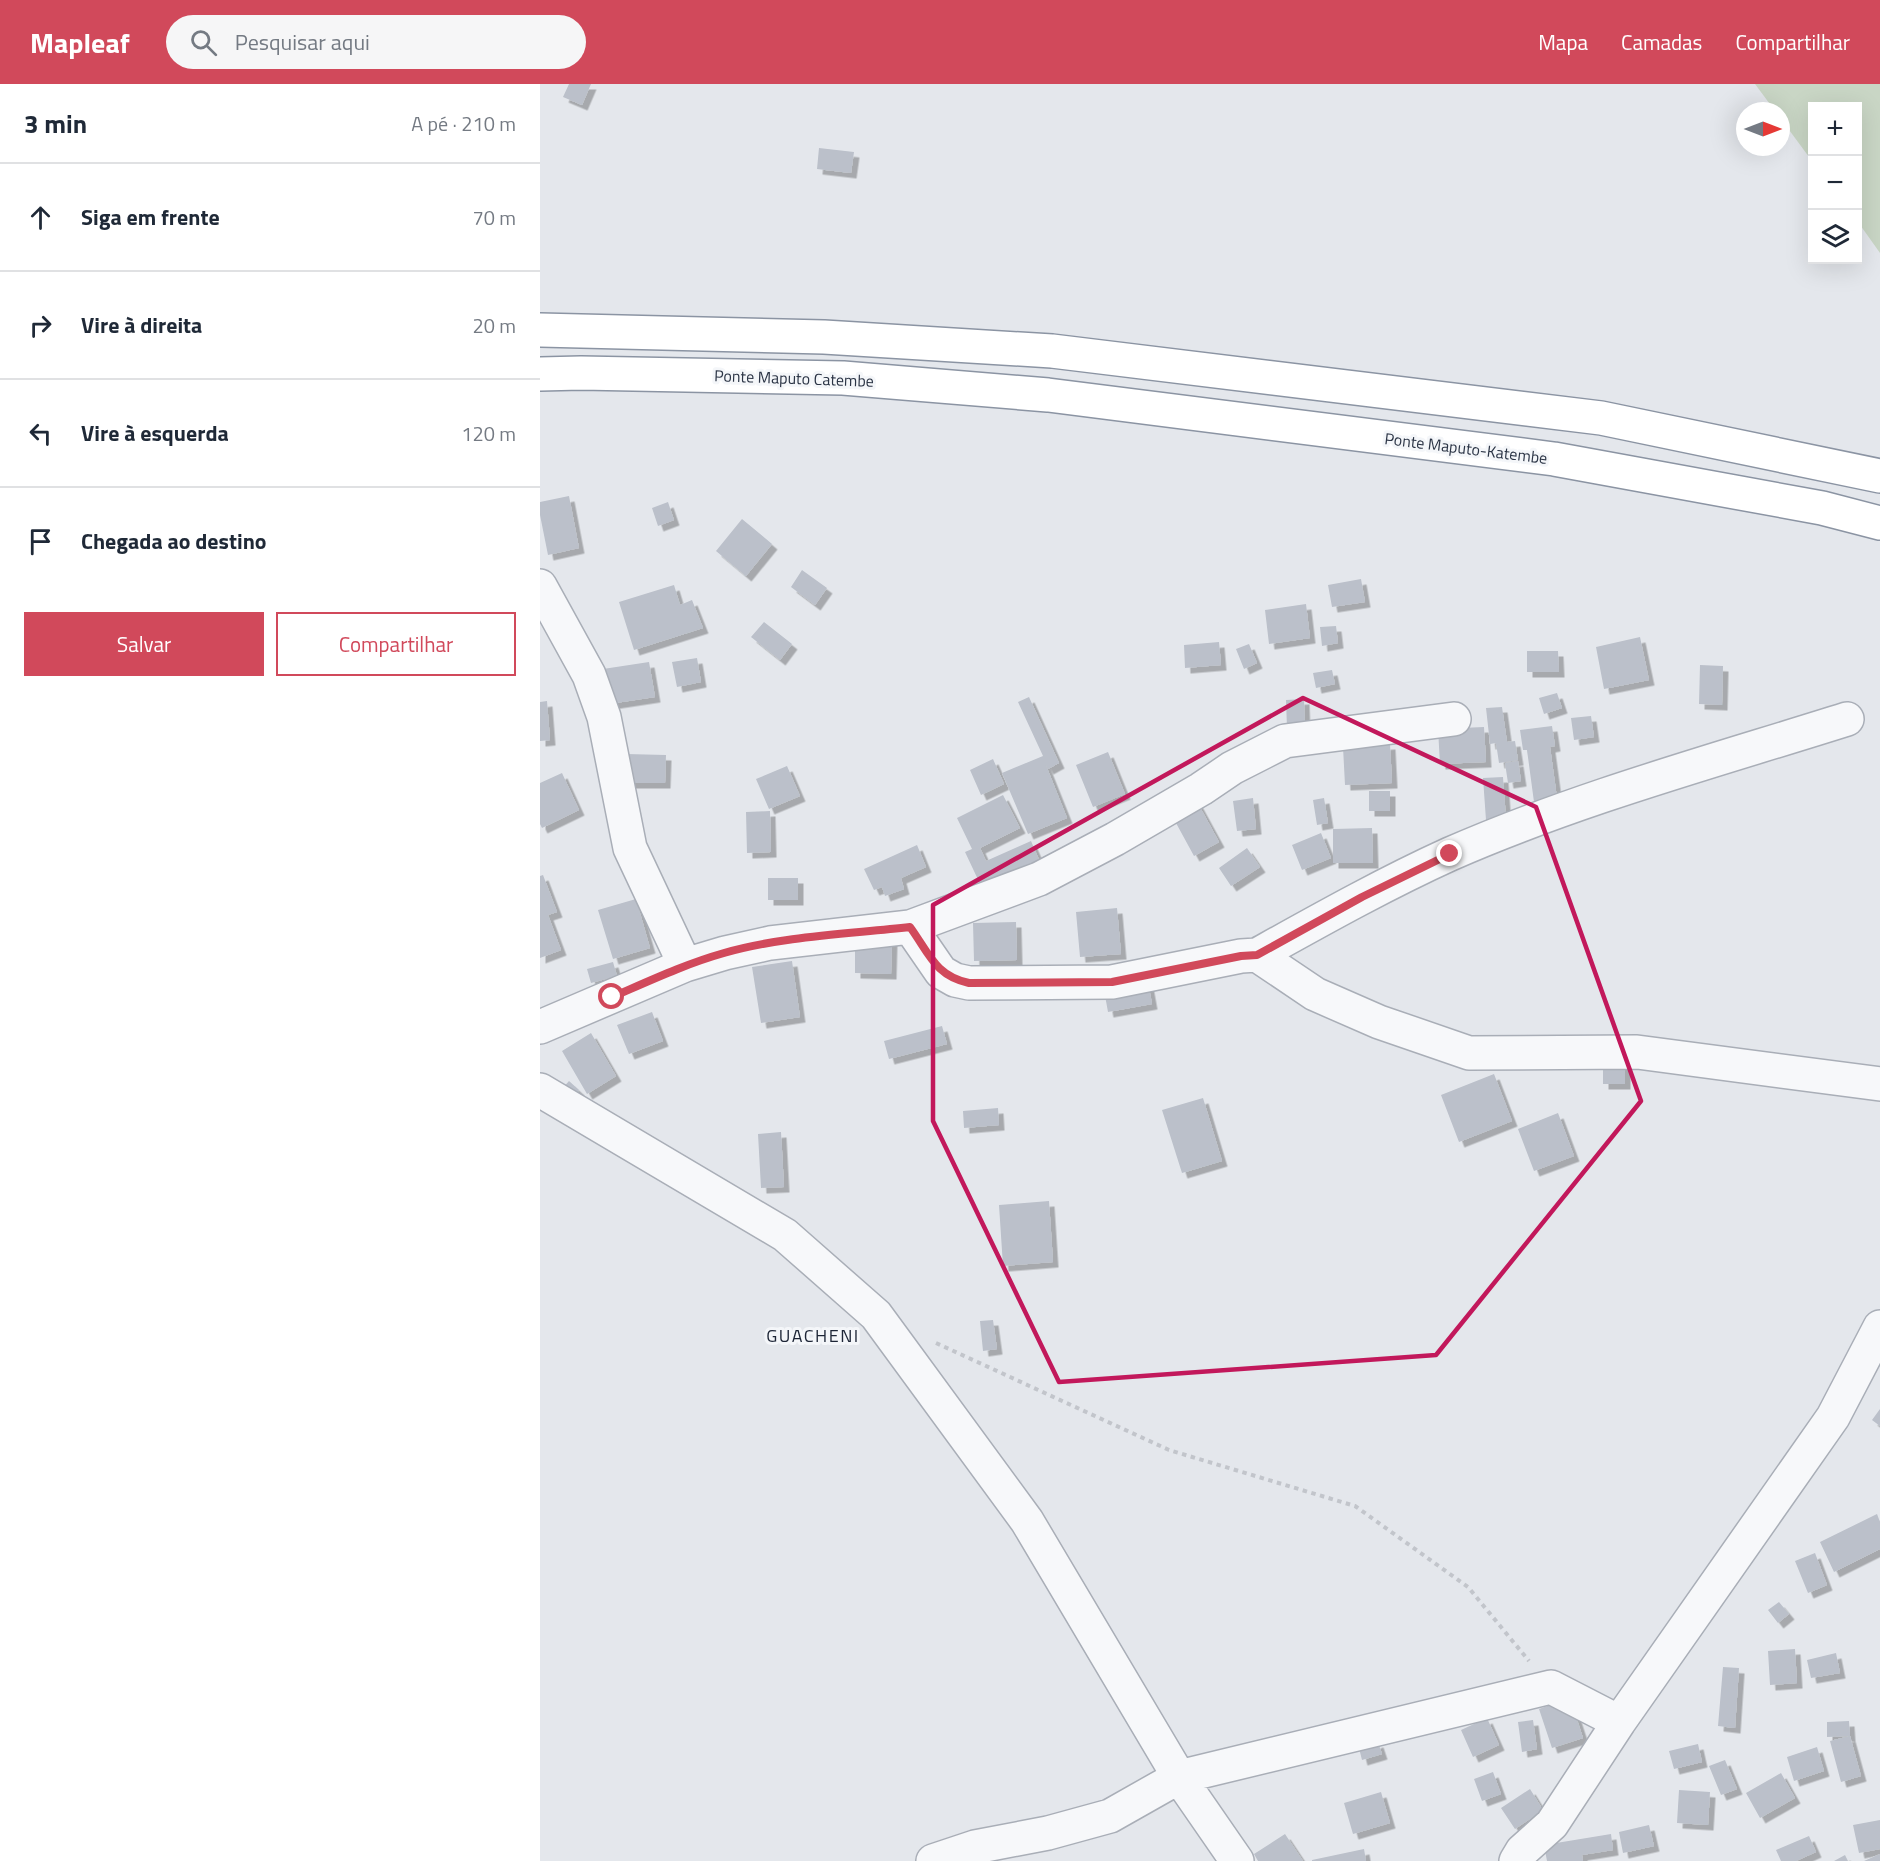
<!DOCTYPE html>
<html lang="pt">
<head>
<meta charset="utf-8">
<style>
	:root { --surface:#fff; --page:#f6f6f7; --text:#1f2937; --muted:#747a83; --line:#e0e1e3; --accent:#d1495b }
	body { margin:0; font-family:"Titillium Web",sans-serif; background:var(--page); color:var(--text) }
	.controls { position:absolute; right:18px; top:18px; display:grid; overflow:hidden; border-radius:0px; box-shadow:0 6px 24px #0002 }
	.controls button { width:54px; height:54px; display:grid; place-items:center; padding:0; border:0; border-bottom:2px solid var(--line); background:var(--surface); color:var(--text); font:30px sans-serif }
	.compass { position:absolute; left:1196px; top:18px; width:54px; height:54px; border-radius:50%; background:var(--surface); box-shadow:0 6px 24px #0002; rotate:90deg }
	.stop { position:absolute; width:18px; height:18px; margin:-14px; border:4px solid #d1495b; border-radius:50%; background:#fff }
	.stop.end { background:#d1495b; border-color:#fff; box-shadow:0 2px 6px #0008 }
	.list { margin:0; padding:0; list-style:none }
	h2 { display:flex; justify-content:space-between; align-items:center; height:78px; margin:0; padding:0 24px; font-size:26px }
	h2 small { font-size:20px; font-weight:400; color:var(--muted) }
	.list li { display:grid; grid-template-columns:39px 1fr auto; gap:18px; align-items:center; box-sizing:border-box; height:108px; padding:0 24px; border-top:2px solid var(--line) }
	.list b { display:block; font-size:22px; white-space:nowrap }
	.list em { font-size:20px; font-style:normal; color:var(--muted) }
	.actions { display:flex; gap:12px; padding:18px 24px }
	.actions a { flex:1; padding:14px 0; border:2px solid var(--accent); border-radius:0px; text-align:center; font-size:21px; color:var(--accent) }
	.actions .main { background:var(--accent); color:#fff }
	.icon { flex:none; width:33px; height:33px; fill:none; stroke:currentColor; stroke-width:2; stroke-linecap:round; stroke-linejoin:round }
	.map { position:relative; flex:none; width:1340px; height:1777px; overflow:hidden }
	header { display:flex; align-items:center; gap:36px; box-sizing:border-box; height:84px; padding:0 30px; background:var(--accent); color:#fff }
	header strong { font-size:28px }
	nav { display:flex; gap:33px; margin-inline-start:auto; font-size:21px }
	.search { width:420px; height:54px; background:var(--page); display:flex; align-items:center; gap:15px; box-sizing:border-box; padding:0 21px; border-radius:33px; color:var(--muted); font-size:22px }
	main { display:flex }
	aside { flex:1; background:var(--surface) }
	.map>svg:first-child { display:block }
</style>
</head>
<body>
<header>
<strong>Mapleaf</strong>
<div class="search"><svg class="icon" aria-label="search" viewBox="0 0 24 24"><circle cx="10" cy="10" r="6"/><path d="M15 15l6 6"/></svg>Pesquisar aqui</div>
<nav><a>Mapa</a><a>Camadas</a><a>Compartilhar</a></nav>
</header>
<main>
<aside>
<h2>3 min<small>A pé · 210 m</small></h2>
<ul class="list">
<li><svg class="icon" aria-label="ahead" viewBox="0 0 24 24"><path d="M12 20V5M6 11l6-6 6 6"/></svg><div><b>Siga em frente</b></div><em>70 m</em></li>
<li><svg class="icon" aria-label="right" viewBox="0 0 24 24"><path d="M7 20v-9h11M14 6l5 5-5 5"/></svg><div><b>Vire à direita</b></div><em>20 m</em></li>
<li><svg class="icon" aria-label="left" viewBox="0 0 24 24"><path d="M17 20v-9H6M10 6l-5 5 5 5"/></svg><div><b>Vire à esquerda</b></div><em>120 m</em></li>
<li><svg class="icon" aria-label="arrive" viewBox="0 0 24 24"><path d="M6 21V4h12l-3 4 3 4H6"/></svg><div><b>Chegada ao destino</b></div></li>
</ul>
<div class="actions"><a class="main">Salvar</a><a>Compartilhar</a></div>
</aside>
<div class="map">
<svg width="1340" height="1777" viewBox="0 0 1340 1777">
	<defs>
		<filter id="shadow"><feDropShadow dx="5.5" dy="5.5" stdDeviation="0" flood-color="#0004"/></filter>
	</defs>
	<rect width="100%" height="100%" fill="#e4e7ec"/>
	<path fill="#c9d6c5" d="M1215 0H1340V169L1318 138V22H1272V77L1241 35V27H1235Z"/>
	<path fill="#bbc0ca" filter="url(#shadow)" d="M29 0H51L42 21 23 13Z
		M279 64 314 68 311 89 277 85Z
		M29 412 39 464 8 471 0 431V418Z
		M128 418 134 436 118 442 112 424Z
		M202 435 232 460 206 492 176 467Z
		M262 486 287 504 275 521 251 503Z
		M821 495 825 518 792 523 788 501Z
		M134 501 140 521 152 516 163 544 94 566 79 518Z
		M766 520 770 554 729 560 725 526Z
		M224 538 252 560 240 576 211 553Z
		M796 542 798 559 782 562 780 543Z
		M1100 553 1109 596 1064 605 1056 563Z
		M679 558 681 581 645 584 644 561Z
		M709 560 717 579 704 585 696 565Z
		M987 567H1018L1019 588H987Z
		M157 574 161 598 137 603 132 578Z
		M109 578 115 613 69 620 63 585Z
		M1160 581 1183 582 1182 621 1159 620Z
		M792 586 795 600 776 604 773 589Z
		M1017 609 1022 624 1004 630 999 614Z
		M489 613 519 679 508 685 505 679 527 734 488 750 462 689 503 672 478 618Z
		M764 615 765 643 747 644 746 616Z
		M7 617 10 656 0 657V618Z
		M962 623 967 658 975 657 978 676 959 679 956 659 950 660 946 624Z
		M1051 632 1054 653 1034 656 1031 634Z
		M1012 642 1015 662 1010 663 1017 714 994 718 987 666H983L980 646Z
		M944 643 946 678 900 680 898 645Z
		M850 660 852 699 805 701 803 663Z
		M568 668 585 710 553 723 536 681Z
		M86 670 126 671 125 699H85Z
		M453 675 464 700 441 711 430 686Z
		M978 677 981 697 968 699 965 679Z
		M247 682 260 712 229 725 216 695Z
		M22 689 39 726 2 744 0 740V699Z
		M963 693 966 735 946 736 943 694Z
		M829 707H850V727H829Z
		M463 711 480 744 440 764 446 777 491 757 500 778 442 804 425 768 432 765 417 734Z
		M655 714 679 758 654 772 630 728Z
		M713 714 716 745 697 747 693 717Z
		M784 714 788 739 777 741 773 716Z
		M230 727 231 768 207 769 206 728Z
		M832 744 833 779H793V745Z
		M781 749 791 774 762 786 752 761Z
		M377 761 386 783 361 794 364 805 345 812 342 803 334 806 324 785Z
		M707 764 720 783 691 802 679 784Z
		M3 791 17 828 8 831 21 866 0 874V792Z
		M228 794H258V816H228Z
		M96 815 110 864 73 875 58 826Z
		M577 824 581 870 540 873 536 828Z
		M476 838 477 876 434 877 433 839Z
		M315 852 352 853 351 890 315 889Z
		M252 877 260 933 221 939 212 883Z
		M73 878 77 892 51 899 47 885Z
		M608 898 612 920 568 928 564 906Z
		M112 928 123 957 89 970 77 941Z
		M402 942 407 960 349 975 344 957Z
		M51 949 76 992 47 1010 22 967Z
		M1063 980H1085V1000H1063Z
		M954 990 972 1037 919 1058 901 1011Z
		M29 997 39 1006 32 1015 21 1006Z
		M663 1014 682 1077 642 1089 622 1026Z
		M458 1024 459 1041 424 1044 423 1027Z
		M1018 1029 1034 1072 994 1087 978 1045Z
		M241 1048 244 1103 221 1104 218 1050Z
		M509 1117 513 1178 463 1182 459 1121Z
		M453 1236 457 1265 443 1267 440 1237Z
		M1340 1325V1342L1332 1336Z
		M1337 1430 1340 1438V1465L1294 1488 1280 1458Z
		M1275 1469 1287 1501 1268 1509 1255 1477Z
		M1239 1518 1249 1530 1238 1539 1228 1526Z
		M1255 1565 1257 1599 1230 1601 1228 1567Z
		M1296 1569 1300 1589 1271 1594 1267 1576Z
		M1183 1583 1199 1584 1195 1644 1178 1642Z
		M1030 1614 1043 1654 1012 1664 999 1625Z
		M947 1634 959 1661 933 1673 921 1646Z
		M993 1636 997 1665 982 1668 978 1638Z
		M1309 1637 1310 1652 1321 1692 1301 1698 1290 1657 1310 1652 1287 1653V1638Z
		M838 1658 842 1670 822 1676 819 1664Z
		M1158 1660 1162 1678 1134 1685 1129 1667Z
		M1277 1663 1284 1687 1254 1697 1247 1673Z
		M1185 1676 1197 1705 1181 1711 1169 1682Z
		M953 1688 961 1710 942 1717 934 1695Z
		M1241 1689 1255 1714 1220 1734 1206 1709Z
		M990 1705 1003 1726 975 1745 961 1724Z
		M1139 1706 1170 1708 1168 1741 1137 1739Z
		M841 1708 850 1739 813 1750 804 1719Z
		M1340 1736V1765L1319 1769 1313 1741Z
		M1109 1741 1114 1762 1083 1769 1079 1748Z
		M745 1750 763 1777H718L714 1770Z
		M1071 1750 1073 1766 1042 1771 1043 1777H1007L1004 1761Z
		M1269 1752 1276 1768 1256 1777H1241L1236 1766Z
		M824 1765 826 1777H772V1776Z
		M1340 1770V1777H1324Z
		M1305 1771 1308 1777H1294Z"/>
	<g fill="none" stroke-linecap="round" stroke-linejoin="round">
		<defs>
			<path id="minor" d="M0 502 49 591 64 633 90 764 145 881
				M370 843 401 888 415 896 429 899 572 898 701 872 717 871 775 910 839 938 929 969 1097 968 1340 1000
				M717 871C780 836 844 800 910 770 1038 714 1174 677 1307 635
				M0 943 145 881 185 869 230 859 370 843 499 795 575 755 661 705 692 684 745 657 914 635
				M0 1006 245 1151 336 1231 487 1437 639 1693 697 1777
				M393 1777 435 1763 508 1749 570 1732 639 1693 1011 1603 1079 1638
				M976 1777 982 1767 1012 1740 1079 1638 1293 1333 1340 1243"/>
			<path id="highway" d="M0 246 284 253 512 267 1061 334 1340 392
				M0 290 41 289 303 294 508 311 1014 375 1282 424 1340 439"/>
		</defs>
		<use href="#minor" stroke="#a9aeb7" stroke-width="36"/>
		<use href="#highway" stroke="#8b94a3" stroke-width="36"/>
		<path stroke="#c2c5cb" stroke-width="4" stroke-dasharray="4.5 4.5" stroke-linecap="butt" d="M396 1259 629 1366 815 1422 928 1503 989 1577"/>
		<use href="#minor" stroke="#f7f8fa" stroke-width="33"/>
		<use href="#highway" stroke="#fff" stroke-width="33"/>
	</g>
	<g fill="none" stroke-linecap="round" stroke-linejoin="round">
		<path stroke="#d1495b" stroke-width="8" d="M72 913C109 897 145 880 184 869 244 852 309 850 370 843 389 869 395 892 429 899L572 898 701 872 717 871 822 813 910 770"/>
	</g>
	<path fill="none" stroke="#c2185b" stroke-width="4.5" stroke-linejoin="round" d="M763 614 996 723 1101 1017 896 1271 519 1298 393 1037V821Z"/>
	<g text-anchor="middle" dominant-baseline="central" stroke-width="6" stroke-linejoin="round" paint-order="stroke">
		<g font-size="16" fill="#2b3445" stroke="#f4f6f9">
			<text transform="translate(254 294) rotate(2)">Ponte Maputo Catembe</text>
			<text transform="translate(926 364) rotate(7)">Ponte Maputo-Katembe</text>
		</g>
		<g font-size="18" letter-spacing="1.5" fill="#1d2536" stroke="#f4f6f9">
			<text x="273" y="1251">GUACHENI</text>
		</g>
	</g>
</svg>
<div class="controls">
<button>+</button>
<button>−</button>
<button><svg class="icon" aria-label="layers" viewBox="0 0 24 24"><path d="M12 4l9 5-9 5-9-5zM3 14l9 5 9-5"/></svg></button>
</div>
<svg class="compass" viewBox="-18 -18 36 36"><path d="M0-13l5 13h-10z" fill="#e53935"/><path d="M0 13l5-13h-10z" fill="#747a83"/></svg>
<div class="stop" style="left:72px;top:913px"></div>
<div class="stop end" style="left:910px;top:770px"></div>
</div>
</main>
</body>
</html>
